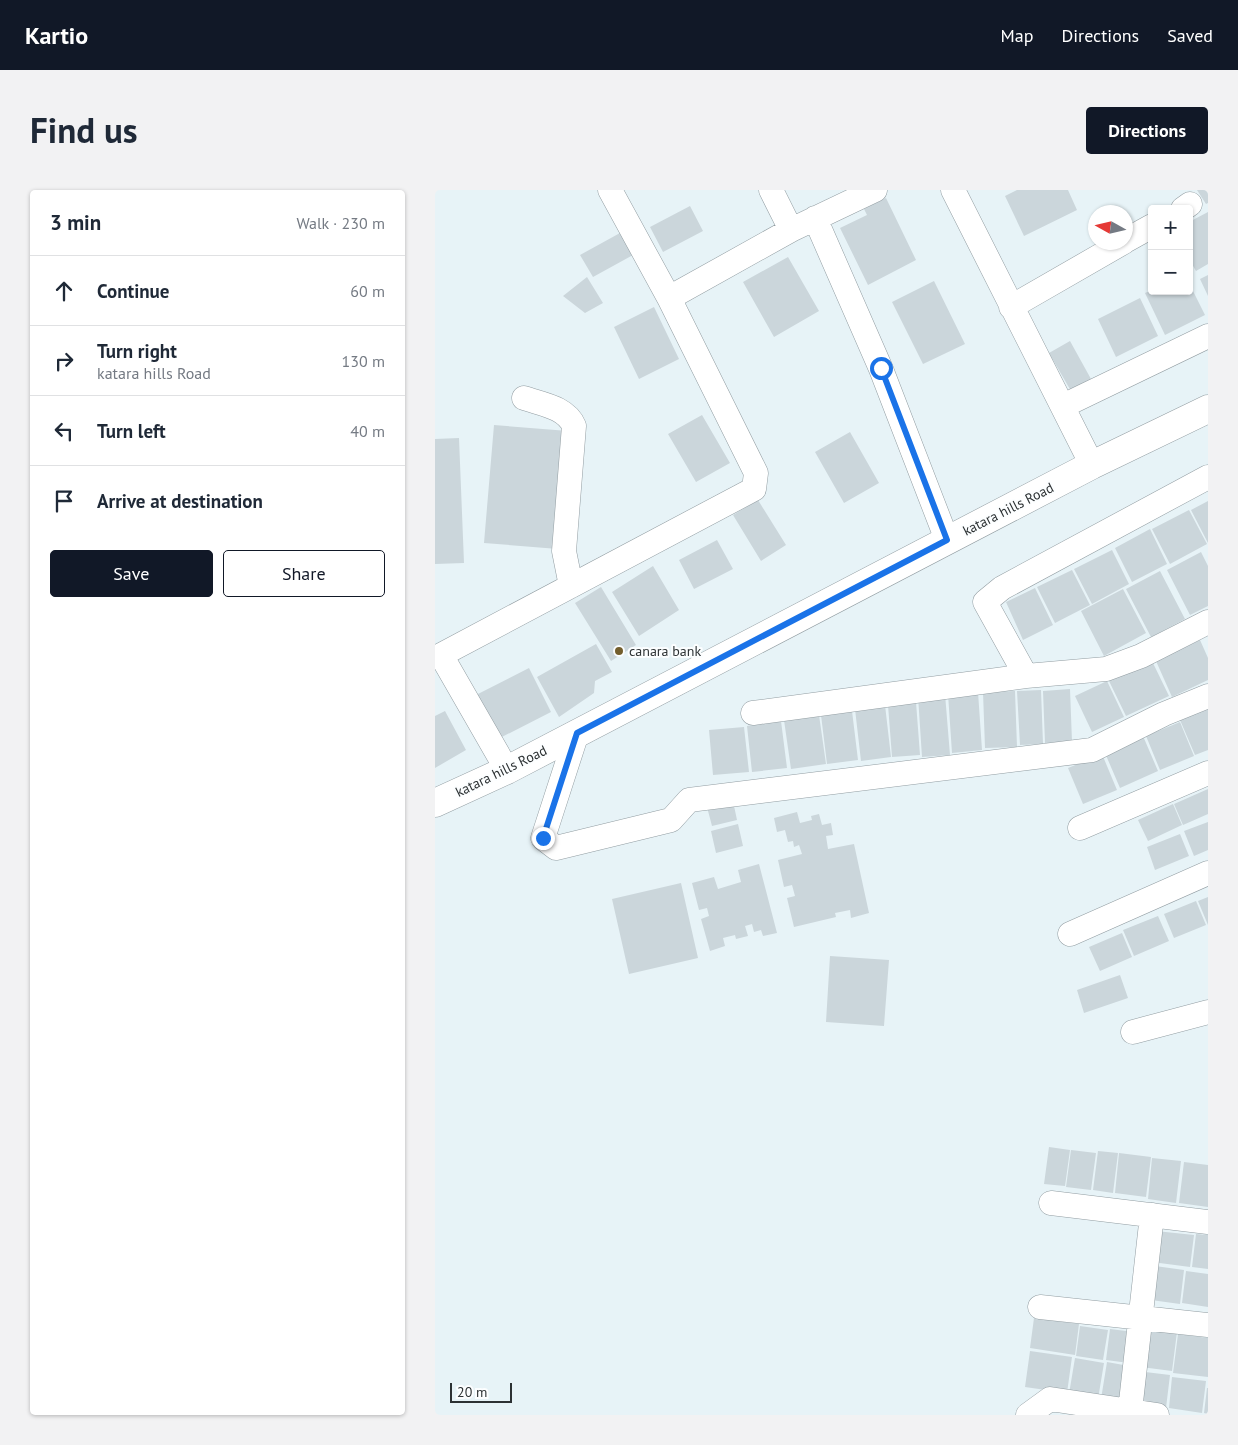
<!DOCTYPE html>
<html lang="en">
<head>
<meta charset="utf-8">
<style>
	:root { --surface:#fff; --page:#f2f2f3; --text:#1f2937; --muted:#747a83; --line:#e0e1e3; --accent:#111827 }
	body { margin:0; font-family:"PT Sans",sans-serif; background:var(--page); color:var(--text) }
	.controls { position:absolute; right:15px; top:15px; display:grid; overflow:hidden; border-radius:5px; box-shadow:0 1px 4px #0004 }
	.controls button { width:45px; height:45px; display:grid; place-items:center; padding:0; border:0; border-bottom:1px solid var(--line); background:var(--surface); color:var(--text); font:25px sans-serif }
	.compass { position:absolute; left:653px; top:15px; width:45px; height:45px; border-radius:50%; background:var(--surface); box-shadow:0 1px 4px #0004; rotate:278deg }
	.scale { position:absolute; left:15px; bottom:12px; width:62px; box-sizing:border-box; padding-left:5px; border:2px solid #2c3133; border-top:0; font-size:14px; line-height:18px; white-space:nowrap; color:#2c3133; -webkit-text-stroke:4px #fcfeff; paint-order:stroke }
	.stop { position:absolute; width:15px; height:15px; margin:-11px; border:4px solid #1a73e8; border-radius:50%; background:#fff }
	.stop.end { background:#1a73e8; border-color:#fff; box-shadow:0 1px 5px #0008 }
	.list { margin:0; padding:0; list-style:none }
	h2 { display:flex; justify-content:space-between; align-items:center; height:65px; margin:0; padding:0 20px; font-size:21px }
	h2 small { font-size:16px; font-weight:400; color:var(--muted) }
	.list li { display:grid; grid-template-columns:32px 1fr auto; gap:15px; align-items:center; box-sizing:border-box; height:70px; padding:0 20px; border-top:1px solid var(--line) }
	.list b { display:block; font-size:19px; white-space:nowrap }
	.list p { margin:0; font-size:16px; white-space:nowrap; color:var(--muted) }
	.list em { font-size:16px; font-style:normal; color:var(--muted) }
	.actions { display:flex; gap:10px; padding:15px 20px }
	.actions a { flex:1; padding:11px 0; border:1px solid var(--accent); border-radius:5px; text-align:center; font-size:18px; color:var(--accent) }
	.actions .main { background:var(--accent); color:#fff }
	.icon { flex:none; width:28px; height:28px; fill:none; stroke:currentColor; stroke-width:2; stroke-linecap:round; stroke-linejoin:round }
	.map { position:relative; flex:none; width:773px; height:1225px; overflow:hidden; border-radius:5px }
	header { display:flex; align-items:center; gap:30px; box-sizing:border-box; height:70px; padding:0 25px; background:var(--accent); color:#fff }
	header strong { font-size:24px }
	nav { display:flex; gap:28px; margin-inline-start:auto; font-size:18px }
	.intro { display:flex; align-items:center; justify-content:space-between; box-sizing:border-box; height:120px; padding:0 30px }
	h1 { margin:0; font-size:35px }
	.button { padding:12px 22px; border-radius:5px; background:var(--accent); color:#fff; font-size:18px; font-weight:700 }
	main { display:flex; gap:30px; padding:0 30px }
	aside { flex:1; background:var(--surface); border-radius:5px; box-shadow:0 1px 4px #0004 }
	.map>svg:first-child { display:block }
</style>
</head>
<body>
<header>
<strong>Kartio</strong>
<nav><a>Map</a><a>Directions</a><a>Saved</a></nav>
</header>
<div class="intro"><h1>Find us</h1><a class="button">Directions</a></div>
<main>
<aside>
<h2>3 min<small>Walk · 230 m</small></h2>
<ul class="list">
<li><svg class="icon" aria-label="ahead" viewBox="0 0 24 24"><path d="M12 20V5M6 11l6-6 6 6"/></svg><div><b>Continue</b></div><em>60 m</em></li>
<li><svg class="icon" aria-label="right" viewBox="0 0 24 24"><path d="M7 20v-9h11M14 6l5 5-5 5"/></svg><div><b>Turn right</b><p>katara hills Road</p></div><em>130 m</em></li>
<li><svg class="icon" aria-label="left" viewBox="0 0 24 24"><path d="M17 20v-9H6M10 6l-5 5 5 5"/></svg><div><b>Turn left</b></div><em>40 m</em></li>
<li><svg class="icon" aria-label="arrive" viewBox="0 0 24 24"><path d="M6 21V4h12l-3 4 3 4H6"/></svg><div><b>Arrive at destination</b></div></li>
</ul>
<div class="actions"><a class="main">Save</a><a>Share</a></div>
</aside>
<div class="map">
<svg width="773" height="1225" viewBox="0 0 773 1225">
	<rect width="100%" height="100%" fill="#e7f3f7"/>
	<path fill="#cbd6db" d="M582 0H633L642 20 589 46 570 6Z
		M762 0H773V13L771 14Z
		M451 8 481 70 433 95 405 38 432 25 429 19Z
		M255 16 268 41 228 62 215 37Z
		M773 22V74L761 81 754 69V32Z
		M185 43 198 65 158 87 145 65Z
		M353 67 384 121 339 147 308 92Z
		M773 85V106L765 89Z
		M152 87 168 113 150 123 128 106Z
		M499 91 530 154 488 174 457 112Z
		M754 93 770 125 730 145 710 103 717 100 754 101Z
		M705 108 723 146 681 167 663 129Z
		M219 117 244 169 204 189 179 137Z
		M635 151 656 189 636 201 614 163Z
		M267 225 295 273 261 292 233 244Z
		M59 235 133 241 123 359 49 353Z
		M415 242 444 293 409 313 380 262Z
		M24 248 29 373 0 374V249Z
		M323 310 351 355 326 371 298 325Z
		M773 311V353L756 320Z
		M754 320 772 354 735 374 717 339Z
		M715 339 732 374 697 392 680 358Z
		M282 350 298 379 259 399 244 370Z
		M677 360 694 394 657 414 639 379Z
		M766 362 773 376V416L755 425 732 380Z
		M218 376 244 420 204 446 177 402Z
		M637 380 655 415 620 433 602 397Z
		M725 381 750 429 716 447 691 399Z
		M166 397 201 455 176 471 140 413Z
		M600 398 618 435 588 450 571 412Z
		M688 399 711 443 669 466 646 421Z
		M765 450 773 468V490L737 507 721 471Z
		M161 454 177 482 160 491 159 503 124 527 102 487Z
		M717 471 734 506 691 526 674 491Z
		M94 478 116 522 61 550 39 506Z
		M672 491 689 527 657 542 640 506Z
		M635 499 637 552 610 553 608 501Z
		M606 500 608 554 585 555 582 501Z
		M580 501 582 557 550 558 548 502Z
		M543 502 547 560 517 563 513 504Z
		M510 504 515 565 487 567 483 506Z
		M481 512 485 565 457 567 453 515Z
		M450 515 456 567 426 571 420 519Z
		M773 518V560L760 565 745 530Z
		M10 521 31 560 0 578V526Z
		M417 521 423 570 392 574 386 525Z
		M384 525 391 574 356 579 349 530Z
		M346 531 352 578 317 582 312 536Z
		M745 532 759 566 725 580 711 546Z
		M309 537 314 582 278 585 274 540Z
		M708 546 723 581 685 598 670 563Z
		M667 564 682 600 648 614 633 578Z
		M773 599V624L748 635 739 614Z
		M298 611 302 630 277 636 272 617Z
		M738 614 747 635 713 651 703 630Z
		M362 622 365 633 377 630 376 626 384 624 387 635 396 633 398 645 391 646 393 659 419 654 434 723 416 728 415 720 400 723 401 727 359 737 352 708 360 706 357 695 349 697 343 670 367 664 364 655 359 657 358 651 353 652 350 640 342 642 339 628Z
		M773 632V660L759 666 749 641Z
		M303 634 308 656 281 663 276 641Z
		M745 644 754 666 720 680 712 657Z
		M324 674 342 743 328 746 326 740 319 742 317 734 310 736 313 746 301 749 300 745 288 748 290 756 275 761 266 729 274 726 272 718 264 720 257 693 279 687 283 699 306 692 303 680Z
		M246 693 263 768 194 784 177 709Z
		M773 707V735L763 711Z
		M761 711 771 735 739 748 729 724Z
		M723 726 734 751 699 766 688 740Z
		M687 743 697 767 665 781 654 757Z
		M395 766 454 770 449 836 391 832Z
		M685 785 693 808 649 823 642 800Z
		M614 957 635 960 630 996 609 994Z
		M636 960 661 963 656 1000 631 997Z
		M663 961 683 963 678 1003 658 1000Z
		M684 963 716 967 711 1007 680 1003Z
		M717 968 746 971 741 1013 713 1009Z
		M749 972 773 975V1017L744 1013Z
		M721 1041 759 1045 755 1077 717 1072Z
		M761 1044 773 1045V1079L757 1077Z
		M720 1076 749 1080 745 1114 716 1110Z
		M751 1081 773 1084V1117L747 1113Z
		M599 1128 644 1134 640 1165 595 1158Z
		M645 1136 673 1140 668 1170 641 1166Z
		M675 1139 699 1142 694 1173 671 1170Z
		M711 1139 742 1142 737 1181 706 1177Z
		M743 1144 773 1148V1187L738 1183Z
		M595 1161 637 1167 632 1203 590 1197Z
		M640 1168 669 1173 663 1209 634 1204Z
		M672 1172 694 1176 688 1213 666 1209Z
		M702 1181 735 1185 731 1218 698 1214Z
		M737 1187 771 1191 767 1223 734 1218Z
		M772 1198H773V1224L769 1223Z"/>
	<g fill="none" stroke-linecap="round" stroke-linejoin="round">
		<defs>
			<path id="street" d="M336 0 356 40
				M518 0 657 275
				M748 19 755 14
				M380 28 446 179 512 350
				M690 51 717 36
				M234 108 356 40 440 0
				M576 117 689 52
				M89 208C106 214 131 217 139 236L129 361 136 396
				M628 216 773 146
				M591 486 550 412 567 398 773 287
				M318 523 591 486 671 479 706 466 773 432
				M142 543 108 648 121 658 236 630 254 610 657 560 729 524 773 506
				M72 580 6 465 319 299 321 283 234 108 175 0
				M645 638 773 583
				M635 744 773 683
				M698 842 773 822
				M616 1013 773 1032
				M605 1117 773 1135
				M695 1221 717 1025
				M593 1225 615 1209 722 1225"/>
			<path id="secondary" d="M0 613 72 580 657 275 773 219"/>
		</defs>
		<use href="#street" stroke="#929da2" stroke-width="25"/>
		<use href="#secondary" stroke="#929da2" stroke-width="29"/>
		<use href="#street" stroke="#fff" stroke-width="24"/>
		<use href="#secondary" stroke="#fff" stroke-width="28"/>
	</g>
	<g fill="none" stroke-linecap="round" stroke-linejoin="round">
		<path stroke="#1a73e8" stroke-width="6" d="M108 648 142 543 512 350 446 178"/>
	</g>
	<circle fill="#735e2d" stroke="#fcfeff" stroke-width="2" cx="184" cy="461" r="5"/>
	<g text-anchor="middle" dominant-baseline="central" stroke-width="4" stroke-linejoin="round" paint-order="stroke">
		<g font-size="14" fill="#2c3133" stroke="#fcfeff">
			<text transform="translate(573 319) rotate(-27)">katara hills Road</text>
			<text transform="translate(66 581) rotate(-26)">katara hills Road</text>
		</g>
		<g font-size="14" fill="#2c3133" stroke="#fcfeff" text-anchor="start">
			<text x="194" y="461">canara bank</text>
		</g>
	</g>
</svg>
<div class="controls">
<button>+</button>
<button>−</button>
</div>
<svg class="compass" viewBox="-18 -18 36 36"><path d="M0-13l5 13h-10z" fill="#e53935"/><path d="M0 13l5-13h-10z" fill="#747a83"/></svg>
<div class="scale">20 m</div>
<div class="stop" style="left:446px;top:178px"></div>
<div class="stop end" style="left:108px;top:648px"></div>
</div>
</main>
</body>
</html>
